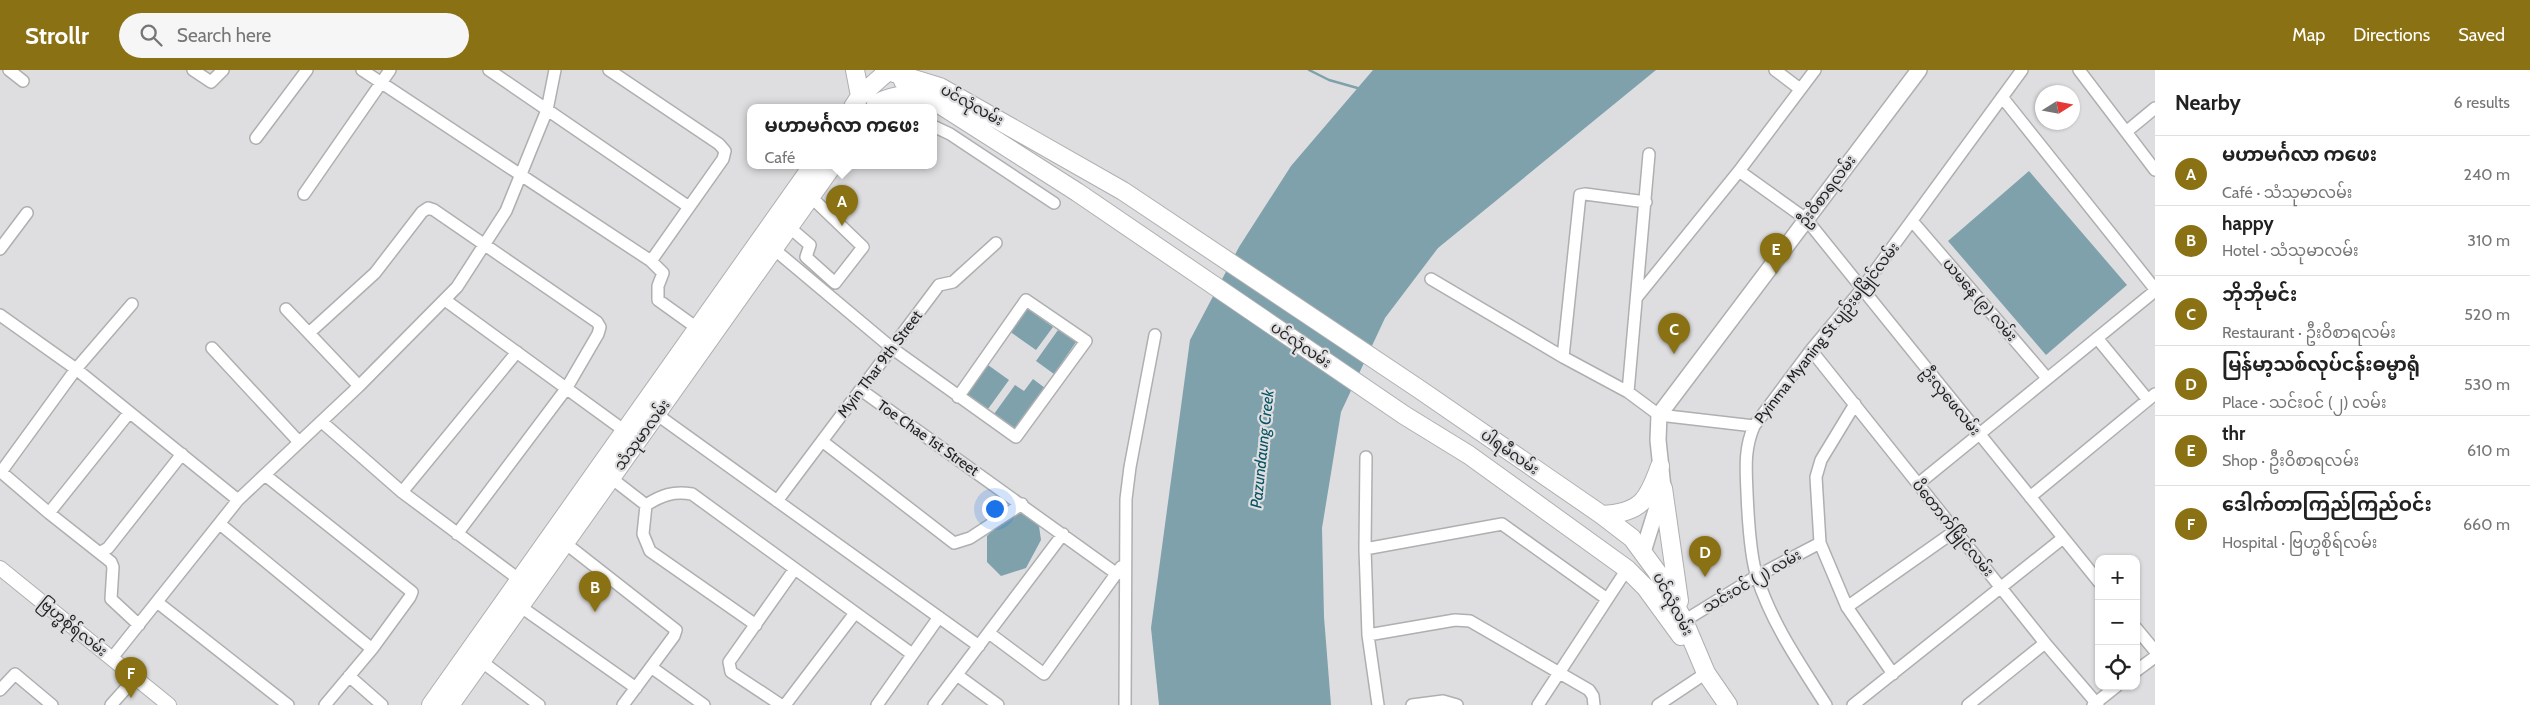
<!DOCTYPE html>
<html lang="en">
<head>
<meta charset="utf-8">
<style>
	:root { --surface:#fff; --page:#f6f6f6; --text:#222; --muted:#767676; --line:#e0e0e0; --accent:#8a7113 }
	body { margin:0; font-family:Cabin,"Noto Sans Myanmar",sans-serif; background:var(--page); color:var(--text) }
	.controls { position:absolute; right:15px; bottom:15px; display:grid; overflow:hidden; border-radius:10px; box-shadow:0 1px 4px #0004 }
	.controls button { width:45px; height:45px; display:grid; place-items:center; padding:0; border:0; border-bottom:1px solid var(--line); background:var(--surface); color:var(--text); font:25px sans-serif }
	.compass { position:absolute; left:2035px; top:15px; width:45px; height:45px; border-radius:50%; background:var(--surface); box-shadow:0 1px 4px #0004; rotate:79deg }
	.you { position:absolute; left:994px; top:438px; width:18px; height:18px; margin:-12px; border:4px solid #fff; border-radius:50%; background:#1a73e8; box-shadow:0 0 0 8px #1a73e833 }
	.badge { display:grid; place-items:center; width:32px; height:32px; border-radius:50%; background:var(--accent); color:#fff; font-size:16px; font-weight:700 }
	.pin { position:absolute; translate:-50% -41px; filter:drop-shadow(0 1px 2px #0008) }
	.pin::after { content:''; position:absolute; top:26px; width:18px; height:15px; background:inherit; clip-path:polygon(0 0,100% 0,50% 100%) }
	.popup { position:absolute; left:747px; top:34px; width:190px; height:65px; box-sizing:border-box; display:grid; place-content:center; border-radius:10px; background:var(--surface); filter:drop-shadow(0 1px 4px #0005); font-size:16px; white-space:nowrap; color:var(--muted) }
	.popup b { font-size:19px; color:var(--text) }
	.popup::after { content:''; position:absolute; left:50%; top:100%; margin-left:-10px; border:10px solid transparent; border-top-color:var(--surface) }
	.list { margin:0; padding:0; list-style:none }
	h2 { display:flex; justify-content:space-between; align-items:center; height:65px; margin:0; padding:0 20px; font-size:21px }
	h2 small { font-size:16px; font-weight:400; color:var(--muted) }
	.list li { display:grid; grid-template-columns:32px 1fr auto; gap:15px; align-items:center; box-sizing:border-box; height:70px; padding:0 20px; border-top:1px solid var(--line) }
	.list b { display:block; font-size:19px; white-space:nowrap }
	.list p { margin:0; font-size:16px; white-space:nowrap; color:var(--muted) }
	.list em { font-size:16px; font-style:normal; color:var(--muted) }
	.icon { flex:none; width:28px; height:28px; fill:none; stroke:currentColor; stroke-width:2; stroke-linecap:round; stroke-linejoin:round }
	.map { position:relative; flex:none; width:2155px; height:635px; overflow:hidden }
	header { display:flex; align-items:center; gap:30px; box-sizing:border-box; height:70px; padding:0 25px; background:var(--accent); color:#fff }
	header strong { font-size:24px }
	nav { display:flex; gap:28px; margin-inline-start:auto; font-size:18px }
	.search { width:350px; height:45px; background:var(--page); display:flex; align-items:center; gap:12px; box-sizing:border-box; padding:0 18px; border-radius:28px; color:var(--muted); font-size:19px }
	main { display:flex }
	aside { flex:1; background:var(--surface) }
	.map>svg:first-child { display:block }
</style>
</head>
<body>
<header>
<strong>Strollr</strong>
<div class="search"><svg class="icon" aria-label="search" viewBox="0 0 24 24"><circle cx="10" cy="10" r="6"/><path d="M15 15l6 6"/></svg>Search here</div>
<nav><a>Map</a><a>Directions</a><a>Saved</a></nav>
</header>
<main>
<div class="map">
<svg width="2155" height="635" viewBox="0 0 2155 635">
	<rect width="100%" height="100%" fill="#dedee0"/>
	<path fill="#7ea1ab" d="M1373 0H1656L1438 178 1385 248 1341 342 1322 458 1324 547 1331 635H1159L1151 558 1190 270 1239 177 1291 96Z
		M2029 101 2127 215 2046 285 1948 171Z
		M1025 237 1053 257 1036 280 1009 261Z
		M1058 260 1076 272 1054 304 1036 291Z
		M988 295 1009 310 988 339 967 324Z
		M1033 309 1045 318 1015 359 994 344 1015 315 1024 321Z
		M1028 442 1038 449 1041 470 1026 498 1001 506 987 492V466L1007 446Z"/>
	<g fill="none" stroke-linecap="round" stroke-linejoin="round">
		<path stroke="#7ea1ab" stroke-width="2.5" d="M1309 0 1329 10 1361 19"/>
		<defs>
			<path id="minor" d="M9 0 23 11
				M193 0 211 12 223 0
				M362 0 651 191 663 203 658 216V230L697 258
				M489 0 689 137
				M609 0 719 74 725 81 723 89 651 191
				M1775 0 1800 19
				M2079 0 2155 100
				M2002 27 2155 219
				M933 56 950 64 1054 133
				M2126 62 2155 38
				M256 68 307 0
				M1739 101 1806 149 2099 512
				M304 124 390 0
				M1913 152 2047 308
				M789 157 810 175 806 187 835 213 863 177 811 127
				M769 175 893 279 1016 367 1086 271 1026 230 958 327
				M0 179 27 143
				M1431 209 1563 287 1628 322 1659 345 1754 356
				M1637 227 1739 101 1815 0
				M445 230 629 364
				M286 239 359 316
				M0 245 76 299 238 430
				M309 263 375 203 422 142 428 138 434 140 597 252 600 257 598 264 566 319 457 464
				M2097 268 2148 330
				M212 278 299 372
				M1811 280 2045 573 2098 635
				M1563 287 1580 125 1585 124 1646 132
				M861 320 1117 504
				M1628 322 1649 84
				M1855 334 1821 390 1816 407 1820 473 1847 537 1893 604
				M652 341 979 576
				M322 352 402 422 524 513
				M822 371 954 473 970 468 1022 434
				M1366 387 1365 479 1368 565 1378 635
				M0 401 49 443 111 492 113 497 111 529 139 555
				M1 402 76 299 132 234
				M606 404 646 435
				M265 405 412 522 410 527 372 579 325 635
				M1918 414 2155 221
				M402 422 517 282
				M2030 427 2155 324
				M777 431 939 215 953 212 996 173
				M49 443 129 343
				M220 454 372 579
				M565 473 676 560 674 566 623 635
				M1365 479 1502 454 1607 529
				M101 482 108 478 182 384
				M157 532 288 635
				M514 532 636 618
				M1847 537 1955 461
				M1684 551 1757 506 1820 473
				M756 555 650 481 643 464 646 435C662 425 673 421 692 424L912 584
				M2136 558 2155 581
				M989 563 1044 604 1121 497
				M1368 565 1455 550 1470 551 1589 620 1593 626 1594 635
				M112 588 238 430 359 316 457 217 506 141 547 40 555 0
				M477 588 539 635
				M651 597 704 635
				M2136 601 2155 587
				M957 605 998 635
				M349 606 382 635
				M0 620 15 604 52 635
				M111 635 136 607
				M781 635 731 602 729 592 794 500
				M785 635 855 543
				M877 635 939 547
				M934 635 1063 464
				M1125 635 1126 429 1130 397 1155 265
				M1412 635 1443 631 1457 635
				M1538 635 1627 499
				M1658 635 1706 603
				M1826 635C1800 594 1772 554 1757 507 1750 485 1748 447 1747 423 1746 399 1744 379 1754 356L1811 280 1861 220 2022 0
				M1853 635 2063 468
				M1968 635 2045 573
				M2093 635 2117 616"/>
			<path id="tertiary" d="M0 498 169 635"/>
			<path id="secondary" d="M1643 482 1663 418 1658 370 1659 345 1919 0"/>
			<path id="primary" d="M855 0 860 26
				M884 0 940 17 1123 121 1419 319 1602 445 1632 468 1657 502 1684 551 1706 603 1728 635
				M903 11 1077 122 1404 345 1469 385 1627 499 1646 518 1681 566
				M876 34C892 25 906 23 923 28
				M853 37 860 26 888 1
				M1663 418 1679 531
				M1602 445C1641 443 1648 430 1660 396
				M431 635 813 95
				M450 635 833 95"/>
		</defs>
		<use href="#minor" stroke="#aeafb0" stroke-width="14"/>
		<use href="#tertiary" stroke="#aeafb0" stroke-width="16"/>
		<use href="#secondary" stroke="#aeafb0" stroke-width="18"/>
		<use href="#primary" stroke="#aeafb0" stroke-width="20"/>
		<use href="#minor" stroke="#fff" stroke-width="11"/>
		<use href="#tertiary" stroke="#fff" stroke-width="14"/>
		<use href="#secondary" stroke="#fff" stroke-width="15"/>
		<use href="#primary" stroke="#fff" stroke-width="18"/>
	</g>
	<g text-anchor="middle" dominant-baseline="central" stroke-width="4.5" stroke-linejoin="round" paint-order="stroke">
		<g font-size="15" fill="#222" stroke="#dedee0">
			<text transform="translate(972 35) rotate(29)">ပင်လုံလမ်း</text>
			<text transform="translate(1827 121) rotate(-53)">ဦးဝိစာရလမ်း</text>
			<text transform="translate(1980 230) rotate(49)">ယမနေ (၉) လမ်း</text>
			<text transform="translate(1827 263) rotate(-52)">Pyinma Myaning St ပျဉ်းမမြိုင်လမ်း</text>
			<text transform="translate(1301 275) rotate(34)">ပင်လုံလမ်း</text>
			<text transform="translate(880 294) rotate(-53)">Myin Thar 9th Street</text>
			<text transform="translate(1951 331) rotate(51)">ဦးလှဖေလမ်း</text>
			<text transform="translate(642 365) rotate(-54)">သံသုမာလမ်း</text>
			<text transform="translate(928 368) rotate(35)">Toe Chae 1st Street</text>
			<text transform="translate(1510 382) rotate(35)">ပါရမီလမ်း</text>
			<text transform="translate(1953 458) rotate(51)">ပိတောက်မြိုင်လမ်း</text>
			<text transform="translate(1752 511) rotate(-30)">သင်းဝင် (၂) လမ်း</text>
			<text transform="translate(1673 534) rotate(62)">ပင်လုံလမ်း</text>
			<text transform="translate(73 557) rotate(39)">ဗြဟ္မစိုရ်လမ်း</text>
		</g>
		<g font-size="16" font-style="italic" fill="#045363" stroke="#dedee0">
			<text transform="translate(1262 379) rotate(-84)">Pazundaung Creek</text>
		</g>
	</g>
</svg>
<div class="controls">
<button>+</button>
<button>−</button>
<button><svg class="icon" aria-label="locate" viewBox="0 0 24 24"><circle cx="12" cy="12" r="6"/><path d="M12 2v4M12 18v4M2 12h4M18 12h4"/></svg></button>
</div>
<svg class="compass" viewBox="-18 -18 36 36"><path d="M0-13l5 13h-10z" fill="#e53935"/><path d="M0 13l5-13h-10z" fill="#767676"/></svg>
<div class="you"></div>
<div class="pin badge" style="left:842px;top:156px">A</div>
<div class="popup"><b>မဟာမင်္ဂလာ ကဖေး</b>Café</div>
<div class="pin badge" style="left:595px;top:542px">B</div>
<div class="pin badge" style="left:1674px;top:284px">C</div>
<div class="pin badge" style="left:1705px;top:507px">D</div>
<div class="pin badge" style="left:1776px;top:204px">E</div>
<div class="pin badge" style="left:131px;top:628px">F</div>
</div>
<aside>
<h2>Nearby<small>6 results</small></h2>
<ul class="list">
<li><span class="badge">A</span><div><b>မဟာမင်္ဂလာ ကဖေး</b><p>Café · သံသုမာလမ်း</p></div><em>240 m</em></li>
<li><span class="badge">B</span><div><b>happy</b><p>Hotel · သံသုမာလမ်း</p></div><em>310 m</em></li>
<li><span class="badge">C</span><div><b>ဘိုဘိုမင်း</b><p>Restaurant · ဦးဝိစာရလမ်း</p></div><em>520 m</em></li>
<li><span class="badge">D</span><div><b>မြန်မာ့သစ်လုပ်ငန်းဓမ္မာရုံ</b><p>Place · သင်းဝင် (၂) လမ်း</p></div><em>530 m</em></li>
<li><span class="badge">E</span><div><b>thr</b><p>Shop · ဦးဝိစာရလမ်း</p></div><em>610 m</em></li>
<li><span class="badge">F</span><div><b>ဒေါက်တာကြည်ကြည်ဝင်း</b><p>Hospital · ဗြဟ္မစိုရ်လမ်း</p></div><em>660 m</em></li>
</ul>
</aside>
</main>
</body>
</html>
